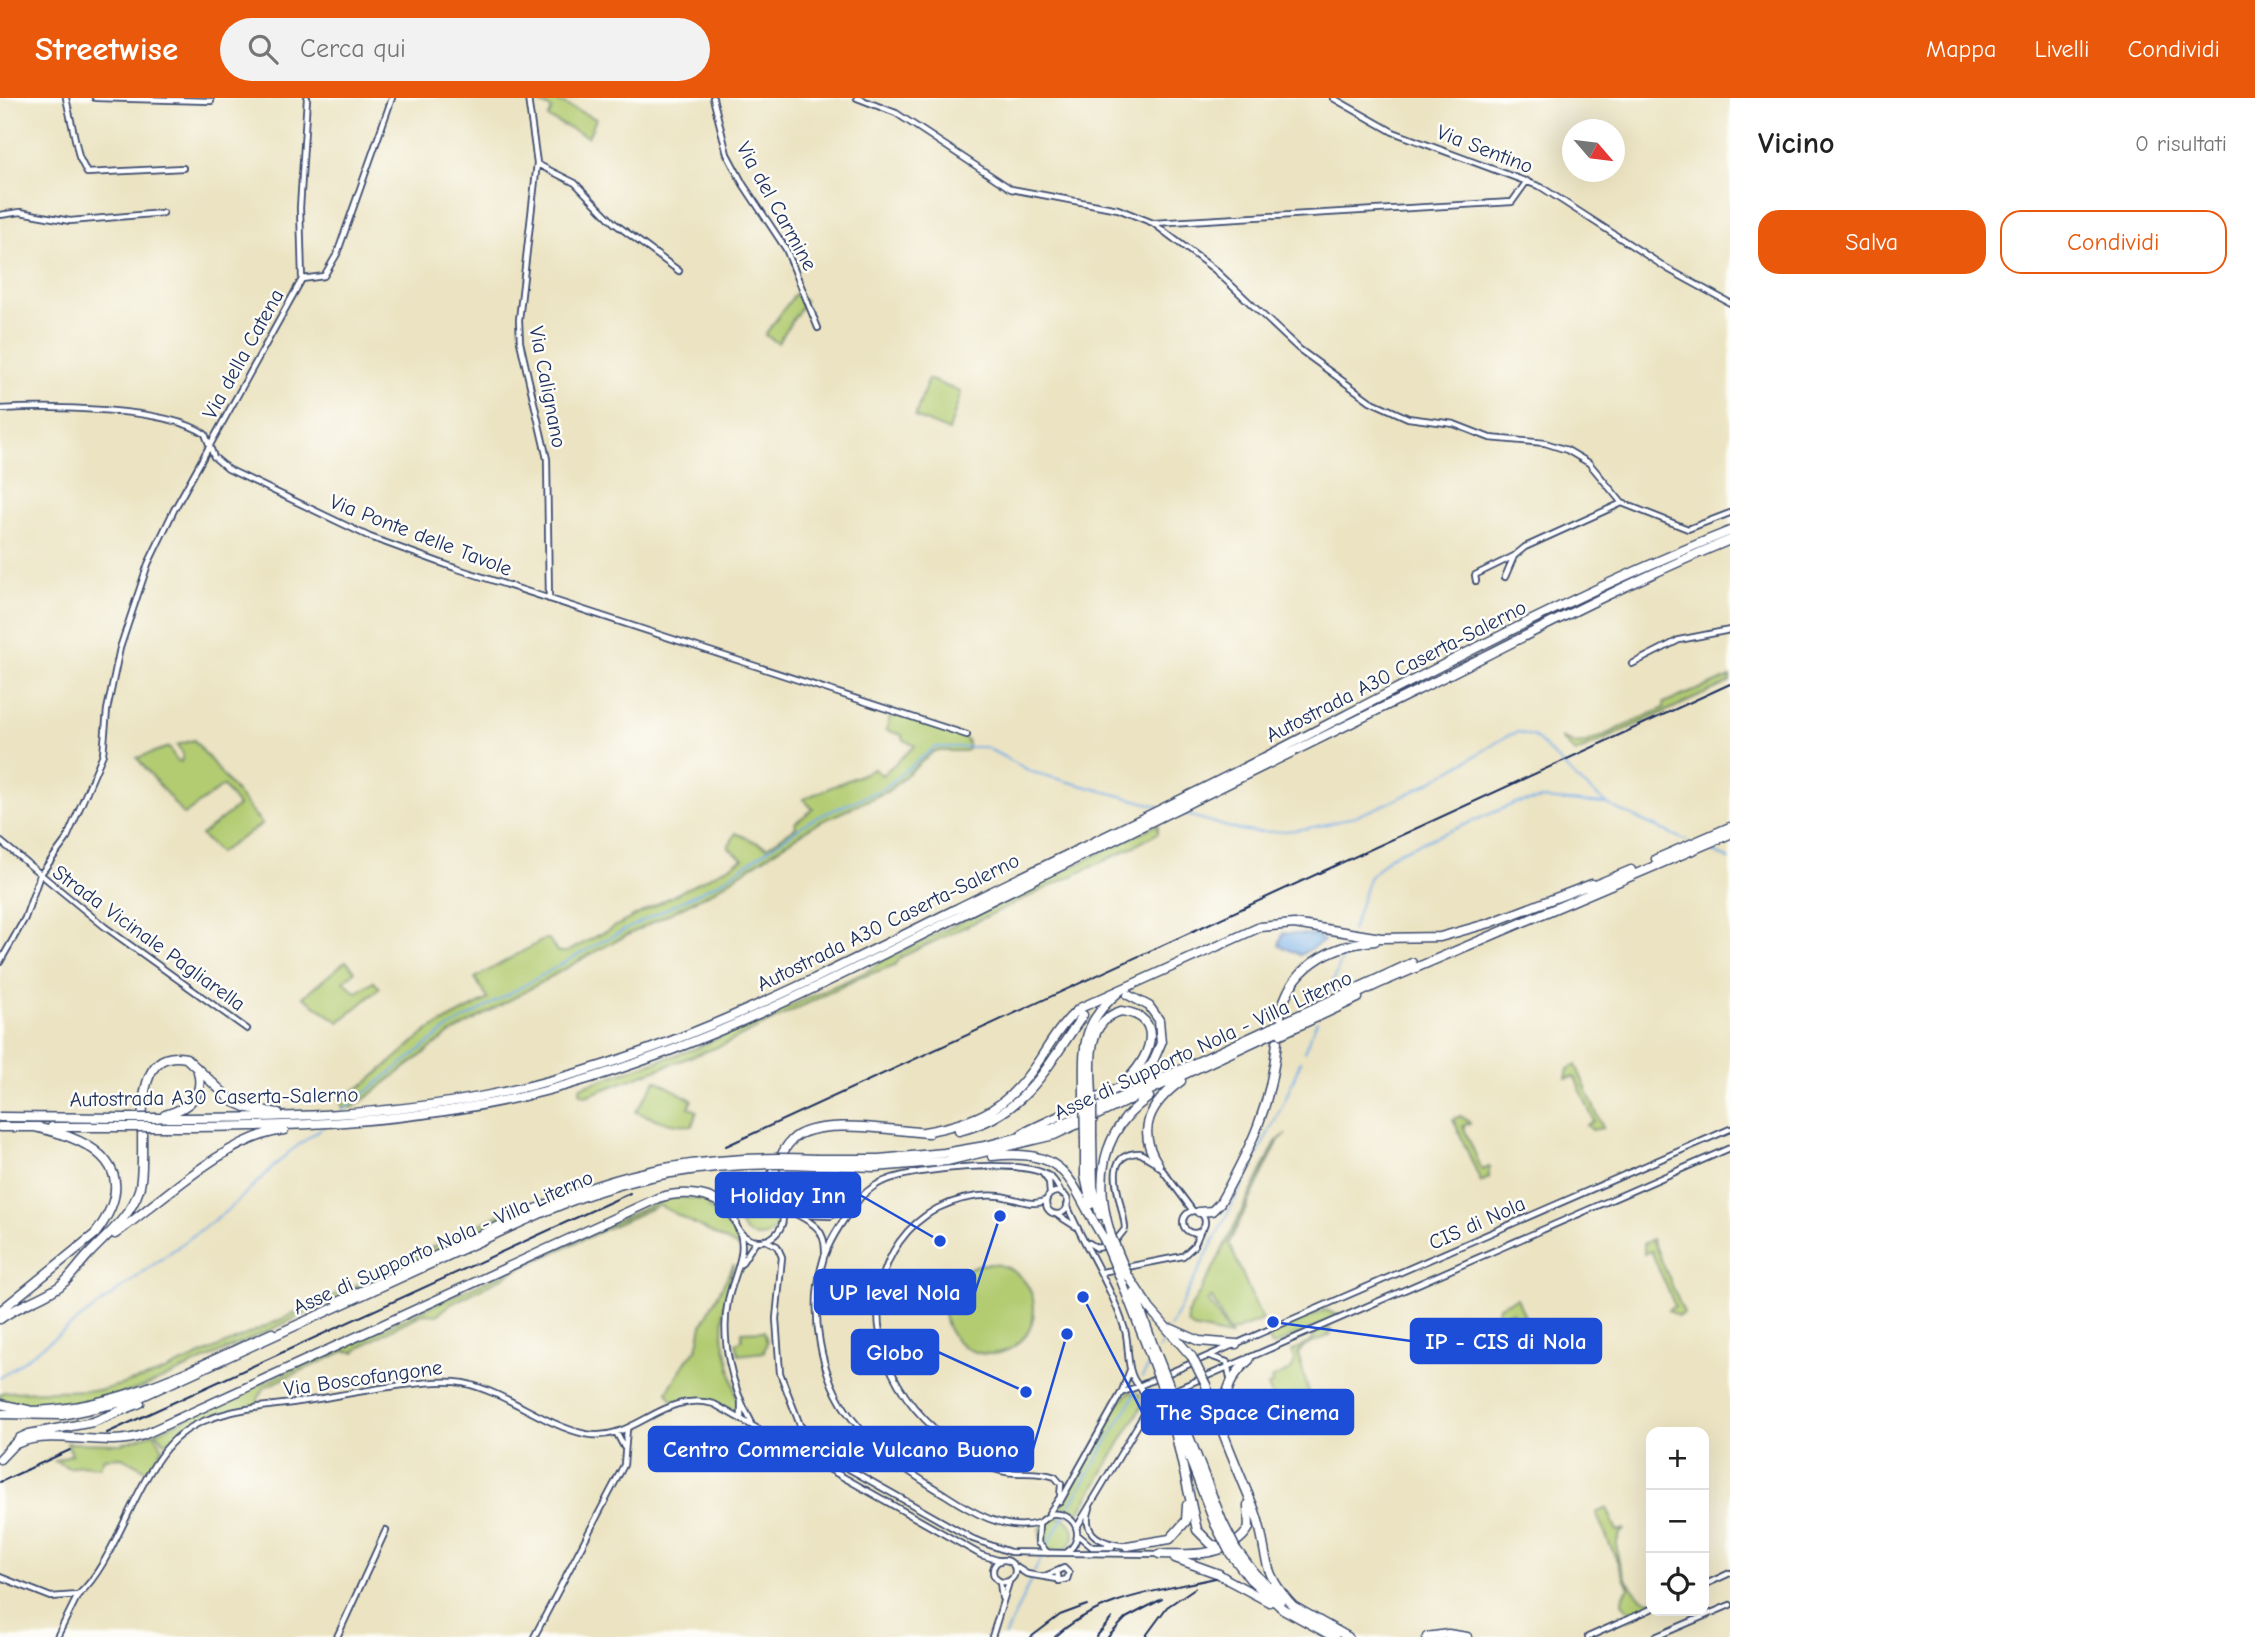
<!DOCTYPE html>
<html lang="it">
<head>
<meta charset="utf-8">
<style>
	:root { --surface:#fff; --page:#f2f2f2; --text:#222; --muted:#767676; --line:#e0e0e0; --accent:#ea580c }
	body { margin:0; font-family:"Comic Neue",sans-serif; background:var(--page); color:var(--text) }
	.controls { position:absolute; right:21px; bottom:21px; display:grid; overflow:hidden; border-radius:14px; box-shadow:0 7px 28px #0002 }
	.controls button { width:63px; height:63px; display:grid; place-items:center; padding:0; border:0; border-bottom:2px solid var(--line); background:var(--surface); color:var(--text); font:35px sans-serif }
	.compass { position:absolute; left:1562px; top:21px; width:63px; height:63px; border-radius:50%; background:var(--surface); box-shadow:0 7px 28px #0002; rotate:118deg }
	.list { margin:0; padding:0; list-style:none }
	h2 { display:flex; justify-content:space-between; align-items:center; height:91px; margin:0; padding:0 28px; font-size:30px }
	h2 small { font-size:23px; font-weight:400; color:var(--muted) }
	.actions { display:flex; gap:14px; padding:21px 28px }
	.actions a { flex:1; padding:16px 0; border:2px solid var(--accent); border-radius:21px; text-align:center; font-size:24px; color:var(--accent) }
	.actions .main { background:var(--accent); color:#fff }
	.icon { flex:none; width:38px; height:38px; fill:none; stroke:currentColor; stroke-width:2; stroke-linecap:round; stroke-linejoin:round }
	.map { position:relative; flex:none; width:1730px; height:1539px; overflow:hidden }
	header { display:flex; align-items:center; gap:42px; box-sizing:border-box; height:98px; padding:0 35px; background:var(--accent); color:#fff }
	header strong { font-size:33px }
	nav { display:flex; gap:38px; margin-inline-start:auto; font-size:24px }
	.search { width:490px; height:63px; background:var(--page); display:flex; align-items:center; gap:18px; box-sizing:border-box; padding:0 24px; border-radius:38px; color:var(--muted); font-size:26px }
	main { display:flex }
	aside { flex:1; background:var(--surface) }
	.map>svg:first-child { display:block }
</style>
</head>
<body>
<header>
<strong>Streetwise</strong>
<div class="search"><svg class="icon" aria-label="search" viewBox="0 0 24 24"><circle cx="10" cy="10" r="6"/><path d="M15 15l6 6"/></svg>Cerca qui</div>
<nav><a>Mappa</a><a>Livelli</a><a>Condividi</a></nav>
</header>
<main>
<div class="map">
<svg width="1730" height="1539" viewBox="0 0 1730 1539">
	<rect width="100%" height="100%" fill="#fdfcf7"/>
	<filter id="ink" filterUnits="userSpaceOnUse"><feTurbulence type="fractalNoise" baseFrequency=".0143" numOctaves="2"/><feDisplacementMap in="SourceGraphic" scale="14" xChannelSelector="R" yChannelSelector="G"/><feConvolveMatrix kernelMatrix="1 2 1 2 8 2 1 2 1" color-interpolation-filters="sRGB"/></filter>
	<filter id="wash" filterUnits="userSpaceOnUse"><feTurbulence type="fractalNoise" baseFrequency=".00686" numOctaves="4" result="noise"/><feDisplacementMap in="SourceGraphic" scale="28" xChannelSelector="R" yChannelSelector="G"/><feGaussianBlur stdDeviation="1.57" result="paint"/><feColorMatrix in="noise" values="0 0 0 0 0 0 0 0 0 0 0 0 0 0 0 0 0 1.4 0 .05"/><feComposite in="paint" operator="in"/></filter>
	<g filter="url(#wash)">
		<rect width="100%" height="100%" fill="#ebe3c1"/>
		<path fill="#b3cc72" stroke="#677e68" stroke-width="2" d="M529 0H551L596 21 588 39 548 20 552 11Z
			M795 196 805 203 778 245 765 237Z
			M928 281 961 294 949 333 915 319Z
			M1730 579V584L1575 655 1561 640 1575 646 1587 645 1664 610V605Z
			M891 616 962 637 967 642 969 650 965 653H934L888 693 814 727 712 794 600 851 448 937 354 1009 343 1010 340 1002 369 983 427 933 488 901 475 880 545 841H549L557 854H567L743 761 728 749 736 735 767 749 796 729 795 725 813 711 803 701 874 671 882 677 915 648 903 641 902 637 886 632Z
			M194 642 262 726 219 755 201 737 238 708 223 688 184 717 137 660 169 649 176 662 181 664 183 656 177 647Z
			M1158 726V735L1131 750 901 859 895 867 859 880 725 946 586 998 580 995V989L694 951 868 873 882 863Z
			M346 863 355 873 344 883 356 895 373 883 380 890 339 924 303 899Z
			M1576 967 1603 1030 1592 1032 1587 1027 1594 1023 1575 979 1566 980 1568 971Z
			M656 982 692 1002 689 1009 697 1013 692 1028 664 1024 636 1014Z
			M1461 1018 1470 1025 1463 1028 1482 1072 1489 1069V1080L1481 1084 1453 1021Z
			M1286 1036 1279 1042 1229 1145 1262 1222 1229 1235 1212 1200 1208 1202 1230 1238 1193 1230 1188 1226 1187 1216 1213 1171 1276 1044Z
			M678 1099 706 1102 710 1112 720 1116 727 1114 740 1150 659 1107 524 1168 451 1206 437 1217C435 1217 426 1216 425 1216 416 1217 358 1249 355 1254L345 1253 265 1289 258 1301 260 1308 210 1317 166 1345 156 1334 662 1102Z
			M739 1119a20 20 0 1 1 40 0a20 20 0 1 1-40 0Z
			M529 1109C432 1156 336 1203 239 1246 198 1264 155 1288 111 1299 75 1307 35 1314 0 1302V1296L4 1294 102 1292 158 1276 320 1204 513 1110Z
			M1652 1141 1684 1215 1678 1218 1668 1212 1675 1208 1651 1153 1644 1156V1146Z
			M734 1166 724 1209 723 1239 739 1310 733 1312 699 1300 673 1303 667 1294 688 1260 697 1251 702 1227Z
			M944 1211a45 45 0 1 1 90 0a45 45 0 1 1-90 0Z
			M1517 1200 1540 1254 1522 1261 1513 1256 1528 1248 1512 1213 1497 1219 1499 1208Z
			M1325 1212 1337 1217V1220L1272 1248 1267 1237Z
			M1327 1230 1331 1232 1330 1237 1303 1249 1298 1256 1309 1295 1277 1311 1268 1288 1273 1286 1271 1281 1292 1271 1294 1262 1292 1253 1311 1244 1316 1235Z
			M764 1233 767 1244 764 1254 739 1257 736 1245 742 1242V1234Z
			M1129 1294 1140 1296 1142 1308 1077 1418 1061 1408 1118 1306Z
			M154 1335 163 1350 148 1373 122 1359 104 1360 100 1369 80 1367 69 1370 55 1363 72 1356 67 1345 121 1346Z
			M1607 1410 1617 1433 1625 1431C1603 1445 1630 1502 1651 1503V1507L1636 1513 1628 1512 1622 1505 1623 1497 1629 1490 1596 1415Z
			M1040 1436a17 17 0 1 1 34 0a17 17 0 1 1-34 0Z"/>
		<path fill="#77aee6" stroke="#496ea2" stroke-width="2" d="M1283 835 1316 837 1324 843 1300 857 1279 847Z"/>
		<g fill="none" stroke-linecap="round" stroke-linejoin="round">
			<path stroke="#77aee6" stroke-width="2" d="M1180 715C1205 721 1231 733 1257 734 1352 736 1431 686 1507 638L1518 634 1535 639 1577 681 1608 707 1687 743
				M1705 751 1730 761
				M1352 833 1369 780 1390 758 1516 705 1543 701 1605 706
				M1326 902 1346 851
				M1304 954 1317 923
				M342 1013 447 931 601 844 722 783 811 722 884 690 935 649H985L1032 674 1158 708
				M1170 1229 1284 1004 1301 963
				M1159 1251 1167 1234
				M1142 1279 1151 1265
				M0 1280 229 1111 288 1055 324 1028
				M1046 1449 1135 1296
				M1034 1474 1042 1457
				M1005 1539 1032 1479"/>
		</g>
	</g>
	<g filter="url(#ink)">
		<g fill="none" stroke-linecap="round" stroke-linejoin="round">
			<defs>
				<path id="minor" d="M66 0 79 59 87 75 183 70
					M95 0 211 3
					M528 0 537 65 519 222 520 244 547 361 549 501
					M713 0 727 56 743 86 786 151 818 230
					M857 0 896 15 1011 91 1118 111 1153 125 1215 172 1299 251 1370 303 1408 320 1454 326 1490 340 1545 345 1567 352 1589 365 1622 405
					M1333 0 1393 34 1541 89 1668 171 1730 205
					M537 66 575 85 614 125 679 173
					M0 117 20 114 70 123 163 115
					M1154 125 1512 104 1527 83
					M302 181 324 178 337 156 392 0
					M302 181 300 110 307 0
					M0 311C48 308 166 309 205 336L214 359 228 371 370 439 455 470 967 637
					M1514 458 1525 449 1622 405 1688 431 1730 415
					M1476 483 1475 477 1514 458 1505 479
					M1632 566 1679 542 1730 532
					M0 743 105 829 247 931
					M0 864 25 820 40 777 66 742 103 656 107 612 120 550 148 466 174 412 302 181
					M1043 1076 1049 1084 1050 1096
					M1046 1105a11 11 0 1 1 22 0a11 11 0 1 1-22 0Z
					M735 1119a24 24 0 1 1 48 0a24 24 0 1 1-48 0Z
					M860 1100C846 1118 832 1137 824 1159 808 1211 819 1280 853 1322 877 1353 911 1376 944 1396 970 1413 1006 1435 1038 1425
					M860 1100C868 1092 877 1085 887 1082 918 1070 1021 1060 1049 1078 1056 1082 1058 1090 1062 1096
					M1046 1102C1032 1110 1016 1100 1000 1098 980 1096 957 1101 938 1110 873 1145 863 1226 898 1286 917 1320 953 1350 988 1368 1010 1380 1033 1371 1055 1379L1061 1386 1060 1399 1049 1415
					M781 1107C801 1122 826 1123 825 1155
					M1067 1107C1085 1150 1111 1187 1125 1232 1130 1250 1125 1274 1139 1288L1730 1031
					M1183 1124a11 11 0 1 1 22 0a11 11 0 1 1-22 0Z
					M1056 1116 1075 1128
					M801 1117 831 1118 853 1106
					M740 1135C747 1157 732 1181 728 1203 720 1241 732 1290 751 1323
					M765 1142 777 1148 782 1159 776 1221 780 1275 800 1327 816 1348 835 1363 973 1441 1010 1454 1066 1455C1087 1440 1076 1413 1051 1416L1039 1425 1038 1445 1048 1455
					M1089 1145 1097 1150 1106 1148
					M1114 1145 1125 1131C1125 1108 1096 1055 1140 1055L1158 1066 1193 1113
					M741 1166 756 1143
					M1102 1174 1183 1158 1194 1148 1200 1134
					M1210 1258 1227 1264 1230 1280
					M1122 1293 1130 1272
					M741 1320V1302
					M616 1334 624 1349
					M1060 1404 1121 1295 1139 1288 1148 1303 1146 1311
					M1090 1410C1080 1438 1104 1446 1127 1448
					M1077 1429 1145 1315 1159 1299 1730 1050
					M1079 1438 1092 1449H1112
					M1067 1455 1159 1456
					M993 1473a11 11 0 1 1 22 0a11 11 0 1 1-22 0Z
					M1014 1468 1027 1476 1057 1481
					M1045 1478 1064 1470 1069 1475 1067 1481 1059 1483 1057 1473
					M0 1479 51 1499 78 1497C112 1468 133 1391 165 1352 177 1337 193 1326 212 1320 241 1309 275 1308 305 1303 345 1297 426 1279 463 1285 506 1294 542 1326 585 1336 634 1346 662 1291 714 1306L981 1457 1001 1463
					M1000 1484 1002 1500
					M1704 1487 1730 1475
					M57 1539 78 1497
					M337 1539 386 1432
					M534 1539 624 1367 627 1331
					M992 1539 1009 1484
					M1588 1539 1651 1511
					M1655 1539 1730 1507"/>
				<path id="highway" d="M1656 761 1730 729
					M1588 790 1631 772
					M1280 918C1289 870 1329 847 1375 843
					M1281 936 1358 900
					M1092 998C1091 967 1084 924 1121 913 1169 918 1148 965 1124 984
					M1084 999C1084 951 1079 926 1120 893
					M165 1017C189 1010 206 997 197 970
					M0 1019 125 1020
					M156 1020C273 1020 389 1019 504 994 668 958 806 885 954 812 1059 760 1165 711 1269 657 1420 579 1572 496 1730 433
					M0 1029H39
					M52 1029H125
					M166 1029C293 1029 421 1025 545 993 700 953 839 878 982 807 1127 735 1272 665 1416 593 1520 541 1623 486 1730 442
					M959 1033C1027 1016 1046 969 1083 917
					M924 1034C980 1024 1008 1010 1040 961 1052 942 1063 924 1080 910L1260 829 1294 826 1381 840 1440 839 1490 825 1592 786
					M1023 1035 1133 983 1152 966 1161 945 1159 922 1149 908 1128 897
					M1092 1038 1093 1089 1100 1117
					M1085 1041V1078L1091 1106
					M992 1058C1072 1049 1069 1087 1104 1141
					M816 1061H879L944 1055 985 1048 1054 1030 1412 865
					M1158 1066C1135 1031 1151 1005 1181 983
					M815 1067 875 1069 947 1063 1054 1037 1378 886 1730 736
					M775 1073 778 1105
					M756 1095C776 1083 776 1057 792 1042 815 1018 896 1033 929 1035
					M1199 1114 1212 1113 1220 1105C1251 1049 1271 1009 1277 944
					M115 1136C161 1103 228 1038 284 1032
					M1111 1138C1094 1084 1100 1033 1149 999
					M1127 1176 1150 1211 1192 1259
					M1120 1179 1149 1254
					M1134 1194 1153 1247
					M338 1204 525 1116
					M0 1213 95 1136C144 1072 96 1042 35 1029
					M0 1221C16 1209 35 1203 52 1193 69 1184 77 1168 90 1155 109 1135 130 1119 139 1092 150 1058 123 947 186 960L232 1003 248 1010 278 1015
					M1172 1231 1199 1243 1236 1246
					M1206 1287C1219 1328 1236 1368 1253 1408 1271 1452 1255 1470 1296 1511
					M1174 1300 1222 1423
					M0 1306 28 1312
					M1170 1311 1197 1432 1211 1446 1225 1450
					M23 1313C114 1314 192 1271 272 1235
					M0 1316 62 1317 136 1301 528 1121
					M1176 1325 1215 1426
					M1225 1335C1222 1305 1225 1282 1249 1262
					M9 1350C42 1326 103 1352 143 1337L658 1100C684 1092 720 1094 734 1120
					M0 1361 20 1340 29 1336 93 1324 140 1305
					M1127 1448 1170 1441 1186 1423 1187 1407
					M1159 1456C1188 1457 1232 1459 1249 1430L1248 1407
					M1175 1460 1219 1476
					M1255 1476 1282 1501
					M1250 1481 1283 1511 1334 1539
					M1228 1482 1269 1504
					M1293 1508 1348 1539
					M1427 1539 1448 1536 1467 1539"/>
			</defs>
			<use href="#minor" stroke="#3a4a6d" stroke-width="8"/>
			<use href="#highway" stroke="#3a4a6d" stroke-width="11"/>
			<use href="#minor" stroke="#fff" stroke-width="4.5"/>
			<use href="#highway" stroke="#fff" stroke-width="8"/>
			<path stroke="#1b2f5e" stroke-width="2" d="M726 1048 1730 586
				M107 1335 630 1095
				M0 1384 70 1352
				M1031 1539 1060 1517 1087 1507
				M1055 1539C1101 1496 1169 1492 1228 1477
				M1096 1539 1112 1520
				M1108 1539 1126 1520 1162 1501
				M1145 1539 1167 1509 1195 1490"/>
			<defs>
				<path id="highway-bridge" d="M1092 998V1038
					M1084 999 1085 1041
					M125 1020H156
					M125 1029H166
					M525 1116C623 1071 708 1056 816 1061
					M528 1121C624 1077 709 1062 815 1067
					M1111 1138 1127 1176
					M1104 1141 1120 1179
					M1153 1247 1174 1300
					M1149 1254 1167 1303
					M1192 1259 1206 1287
					M1222 1423 1236 1451 1255 1476
					M1215 1426 1230 1455 1250 1481
					M1219 1476 1228 1482"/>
			</defs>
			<use href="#highway-bridge" stroke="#3a4a6d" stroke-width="11" stroke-linecap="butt"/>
			<use href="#highway-bridge" stroke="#fff" stroke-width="8"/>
		</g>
	</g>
	<g text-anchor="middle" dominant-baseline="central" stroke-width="5" stroke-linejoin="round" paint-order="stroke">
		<g font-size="21" fill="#1b2f5e" stroke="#fdfcf7">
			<text transform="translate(1485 51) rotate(21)">Via Sentino</text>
			<text transform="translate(777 108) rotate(61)">Via del Carmine</text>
			<text transform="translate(243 256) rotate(-61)">Via della Catena</text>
			<text transform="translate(548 289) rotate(79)">Via Calignano</text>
			<text transform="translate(421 437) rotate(21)">Via Ponte delle Tavole</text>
			<text transform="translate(1396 573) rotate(-27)">Autostrada A30 Caserta-Salerno</text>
			<text transform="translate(888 824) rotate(-26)">Autostrada A30 Caserta-Salerno</text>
			<text transform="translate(149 840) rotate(36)">Strada Vicinale Pagliarella</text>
			<text transform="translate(1203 947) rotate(-25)">Asse di Supporto Nola - Villa Literno</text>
			<text transform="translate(214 999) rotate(-1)">Autostrada A30 Caserta-Salerno</text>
			<text transform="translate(1477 1125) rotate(-24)">CIS di Nola</text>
			<text transform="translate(443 1144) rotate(-24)">Asse di Supporto Nola - Villa Literno</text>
			<text transform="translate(363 1280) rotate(-8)">Via Boscofangone</text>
		</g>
	</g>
	<path fill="none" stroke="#1d4ed8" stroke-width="2.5" d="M940 1143L860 1097M1000 1118L975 1194M1273 1224L1411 1243M1026 1294L938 1254M1083 1199L1142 1314M1067 1236L1033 1351"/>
	<g fill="#1d4ed8" stroke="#fdfcf7" stroke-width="2.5">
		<circle cx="940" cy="1143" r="7"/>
		<circle cx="1000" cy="1118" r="7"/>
		<circle cx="1273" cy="1224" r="7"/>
		<circle cx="1026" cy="1294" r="7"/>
		<circle cx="1083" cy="1199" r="7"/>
		<circle cx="1067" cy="1236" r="7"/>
	</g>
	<g fill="#1d4ed8" stroke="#1d4ed8" stroke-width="2.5">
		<rect x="716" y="1075" width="144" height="44" rx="7"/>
		<rect x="815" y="1172" width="160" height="44" rx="7"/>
		<rect x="1411" y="1221" width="190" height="44" rx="7"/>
		<rect x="852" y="1232" width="86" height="44" rx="7"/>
		<rect x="1142" y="1292" width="211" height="44" rx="7"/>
		<rect x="649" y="1329" width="384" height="44" rx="7"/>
	</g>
	<g font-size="23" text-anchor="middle" font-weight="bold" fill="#fff">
		<text x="788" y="1105">Holiday Inn</text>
		<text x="895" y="1202">UP level Nola</text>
		<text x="1506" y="1251">IP - CIS di Nola</text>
		<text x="895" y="1262">Globo</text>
		<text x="1248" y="1322">The Space Cinema</text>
		<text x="841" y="1359">Centro Commerciale Vulcano Buono</text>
	</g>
</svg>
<div class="controls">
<button>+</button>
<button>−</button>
<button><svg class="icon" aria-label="locate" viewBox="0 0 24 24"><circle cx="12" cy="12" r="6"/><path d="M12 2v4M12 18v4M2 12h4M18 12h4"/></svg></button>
</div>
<svg class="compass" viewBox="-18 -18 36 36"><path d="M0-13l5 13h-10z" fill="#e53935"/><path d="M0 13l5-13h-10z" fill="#767676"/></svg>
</div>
<aside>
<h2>Vicino<small>0 risultati</small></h2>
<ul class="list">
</ul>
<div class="actions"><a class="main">Salva</a><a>Condividi</a></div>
</aside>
</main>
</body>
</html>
